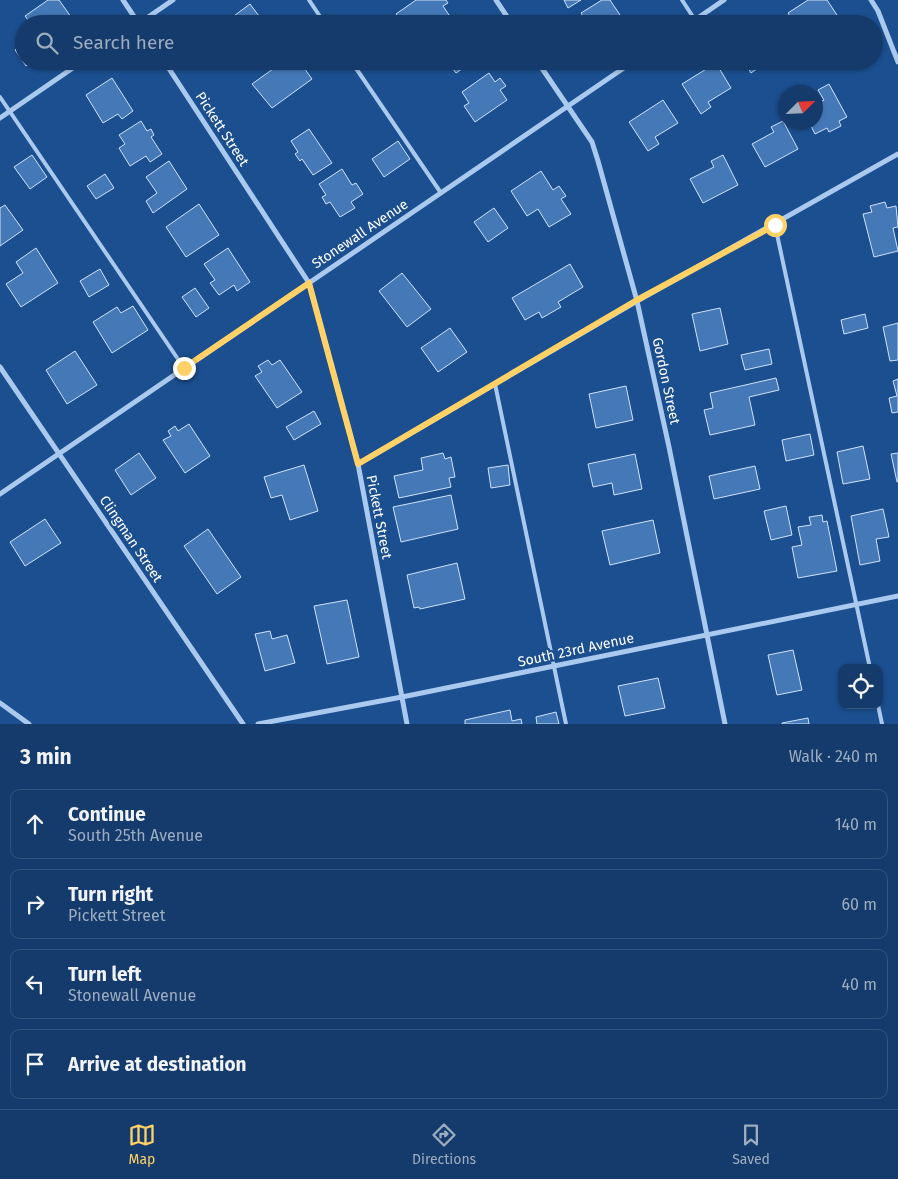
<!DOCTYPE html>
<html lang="en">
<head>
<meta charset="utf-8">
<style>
	:root { --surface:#143b6b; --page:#1d4271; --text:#f1f3f6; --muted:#9dadc1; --line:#33557e; --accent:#ffd166 }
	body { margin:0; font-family:"Fira Sans",sans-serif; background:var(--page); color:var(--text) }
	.controls { position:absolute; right:15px; bottom:15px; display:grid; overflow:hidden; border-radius:10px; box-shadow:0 1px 4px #0004 }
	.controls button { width:45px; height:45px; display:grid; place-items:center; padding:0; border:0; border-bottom:1px solid var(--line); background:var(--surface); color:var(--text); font:25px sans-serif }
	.compass { position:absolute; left:778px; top:85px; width:45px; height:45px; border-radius:50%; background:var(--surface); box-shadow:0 1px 4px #0004; rotate:66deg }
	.stop { position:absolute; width:15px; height:15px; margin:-11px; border:4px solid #ffd166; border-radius:50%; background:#fff }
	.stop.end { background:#ffd166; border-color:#fff; box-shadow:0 1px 5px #0008 }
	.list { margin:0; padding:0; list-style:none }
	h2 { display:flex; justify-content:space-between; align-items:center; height:65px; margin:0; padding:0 20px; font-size:21px }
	h2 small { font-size:16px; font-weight:400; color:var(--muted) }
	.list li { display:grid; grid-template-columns:32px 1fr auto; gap:15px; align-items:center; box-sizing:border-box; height:70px; margin:0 10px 10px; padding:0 10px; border:1px solid var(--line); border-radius:10px }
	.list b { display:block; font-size:19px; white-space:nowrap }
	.list p { margin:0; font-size:16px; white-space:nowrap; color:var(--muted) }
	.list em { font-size:16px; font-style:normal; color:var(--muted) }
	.icon { flex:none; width:28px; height:28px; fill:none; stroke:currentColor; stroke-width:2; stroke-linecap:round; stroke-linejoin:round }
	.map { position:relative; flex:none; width:898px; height:724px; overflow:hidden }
	.search { position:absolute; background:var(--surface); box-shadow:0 1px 4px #0004; left:15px; right:15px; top:15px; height:55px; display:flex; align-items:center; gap:12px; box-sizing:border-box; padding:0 18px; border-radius:28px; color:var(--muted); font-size:19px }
	.sheet { height:385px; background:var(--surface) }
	nav { display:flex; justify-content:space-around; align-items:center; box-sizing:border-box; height:70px; border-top:1px solid var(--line); background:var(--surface); font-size:14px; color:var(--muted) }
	nav a { display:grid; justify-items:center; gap:2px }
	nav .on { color:var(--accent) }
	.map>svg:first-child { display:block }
</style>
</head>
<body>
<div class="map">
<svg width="898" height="724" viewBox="0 0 898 724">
	<rect width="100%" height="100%" fill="#1b4f8f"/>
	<path fill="#4478b7" stroke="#cfe3fa" d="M48 0H59L76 24H31L25 16Z
		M416 0H446L448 3 443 6 449 15 436 24H403L396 14Z
		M564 0H581L568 8Z
		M602 0H610L620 15 606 24H588L581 13Z
		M808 0H827L837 15 823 24H795L788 13Z
		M250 4 262 20 257 24H223Z
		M24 44V61H33L26 66 15 50Z
		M284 61H299L312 79 272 108 252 84Z
		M447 61H473L456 73Z
		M744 61H768L751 73Z
		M716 63 731 88 708 102 711 107 701 114 682 84Z
		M489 73 495 82 500 78 506 86 500 90 507 100 475 122 464 106 469 103 462 92Z
		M112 78 133 111 122 119 118 114 103 123 86 95Z
		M829 84 847 117 839 121 841 126 829 132 827 128 815 134 809 122H816V104L824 100 818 90Z
		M663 100 678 123 655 137 659 144 648 151 629 122Z
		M141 121 147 131 151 129 154 135 151 137 162 154 150 162 146 156 130 166 119 148 125 144 119 135Z
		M783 121 798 149 765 167 752 144 774 132 771 127Z
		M309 129 332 163 313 175 302 159 300 161 295 154 298 152 291 141Z
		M398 141 410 159 384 177 372 159Z
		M32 155 47 177 30 189 14 167Z
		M723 155 738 185 703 203 690 179 714 167 711 161Z
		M169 161 187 189 153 213 146 201 157 193 146 177Z
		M342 169 352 185 356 183 363 194 351 202 355 208 340 217 330 202 326 204 322 197 326 195 319 184Z
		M541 171 553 190 559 186 566 196 561 199 571 214 549 227 538 209 527 216 511 191Z
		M105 174 114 188 96 199 87 186Z
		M885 202 887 208 896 206 898 227 893 228 898 251 874 257 863 214 872 212 870 206Z
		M199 204 219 235 186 257 166 227Z
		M5 205 23 230 0 246V208Z
		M494 208 508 228 488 242 474 222Z
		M36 248 58 283 21 307 6 284 23 273 16 262Z
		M228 248 250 282 237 291 234 285 219 295 210 283 215 280 204 264Z
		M570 264 583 287 558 302 561 307 542 318 539 312 525 320 512 298Z
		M100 269 109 285 89 297 80 281Z
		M402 273 431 309 407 327 379 291Z
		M195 288 209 308 196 317 182 297Z
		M133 306 148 330 112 353 93 322 117 307 121 313Z
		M720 308 728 344 700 351 692 314Z
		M865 314 868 328 844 334 841 320Z
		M898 323V360L890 361 883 327Z
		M450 328 467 352 438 372 421 348Z
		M769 349 772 364 745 370 741 355Z
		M75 351 97 385 67 404 46 370Z
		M268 360 272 365 280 360 302 392 277 408 255 376 262 372 258 366Z
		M776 378 779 390 749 397 755 425 710 435 704 410 713 408 710 393Z
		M898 379V412L892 413 889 398 897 396 893 381Z
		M626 386 633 420 596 428 589 394Z
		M314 411 321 424 294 440 286 427Z
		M189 424 210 456 185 473 163 440 171 436 168 431 175 426 178 431Z
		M810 434 814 455 786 461 782 440Z
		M863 446 870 479 843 484 837 452Z
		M139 453 156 478 131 495 115 470Z
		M443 453 445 459 451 457 455 477 449 478 451 487 399 498 394 476 423 470 421 458Z
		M898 453V482H897L891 454Z
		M635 454 642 489 614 495 612 483 593 487 588 464Z
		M304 465 318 511 290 520 282 495 271 498 264 477Z
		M508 465 510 485 491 488 488 468Z
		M755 466 760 489 714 499 709 476Z
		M451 495 458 529 401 542 393 507Z
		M786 506 792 535 771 540 764 511Z
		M883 509 889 537 876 539 880 561 860 565 851 516Z
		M822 515 823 522 827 521 837 571 798 578 792 547 802 545 798 527 811 525 809 517Z
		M45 519 61 543 25 566 10 542Z
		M653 520 660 553 610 565 602 531Z
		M208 529 241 577 217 594 184 546Z
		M457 563 465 599 420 609 419 607 414 608 407 575Z
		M347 600 359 657 327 664 314 606Z
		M270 631 272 639 287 635 295 663 265 671 255 634Z
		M793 650 802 690 777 695 768 655Z
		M658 678 665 708 625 716 618 686Z
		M510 710 512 721 521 719 522 724H465V720Z
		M556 712 559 724H537L536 717Z
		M808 718 809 724H782V723Z"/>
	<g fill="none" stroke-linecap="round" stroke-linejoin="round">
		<path stroke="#a9c9ee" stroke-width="4" d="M309 0 325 24
			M682 0 695 20
			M351 61 441 193
			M0 97 184 368
			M775 225 870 668
			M495 384 566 724
			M878 705 882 724"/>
		<path stroke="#a9c9ee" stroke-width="5" d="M123 0 139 24
			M496 0 512 24
			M871 0 878 11 898 62
			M138 24 173 0
			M689 24 724 0
			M164 61 309 283 358 464 407 724
			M537 61 592 142 598 161 637 301 669 447 725 724
			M0 118 83 61
			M0 367 243 724
			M358 464 637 301 898 154
			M0 494 634 61
			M0 703 29 724
			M258 724 402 697 898 596"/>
	</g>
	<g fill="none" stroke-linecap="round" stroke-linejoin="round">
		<path stroke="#ffd166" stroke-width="6" d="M184 368 309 283 358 464 637 300 775 225"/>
	</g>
	<g text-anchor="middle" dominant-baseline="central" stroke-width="4.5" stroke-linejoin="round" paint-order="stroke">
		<g font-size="14" fill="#fff" stroke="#1b4f8f">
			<text transform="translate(222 129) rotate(57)">Pickett Street</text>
			<text transform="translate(360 234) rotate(-34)">Stonewall Avenue</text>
			<text transform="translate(666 381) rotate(78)">Gordon Street</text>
			<text transform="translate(379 517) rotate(79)">Pickett Street</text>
			<text transform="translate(131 539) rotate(56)">Clingman Street</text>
			<text transform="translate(576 650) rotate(-12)">South 23rd Avenue</text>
		</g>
	</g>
</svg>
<div class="controls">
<button><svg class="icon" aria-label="locate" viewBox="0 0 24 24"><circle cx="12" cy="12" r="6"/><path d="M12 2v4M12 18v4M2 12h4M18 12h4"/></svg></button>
</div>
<svg class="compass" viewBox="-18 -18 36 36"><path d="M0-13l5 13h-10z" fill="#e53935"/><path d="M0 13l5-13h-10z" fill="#9dadc1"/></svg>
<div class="stop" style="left:775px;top:225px"></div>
<div class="stop end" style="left:184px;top:368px"></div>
<div class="search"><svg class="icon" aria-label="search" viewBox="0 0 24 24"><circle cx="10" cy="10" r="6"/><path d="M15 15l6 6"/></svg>Search here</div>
</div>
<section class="sheet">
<h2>3 min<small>Walk · 240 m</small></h2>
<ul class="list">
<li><svg class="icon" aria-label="ahead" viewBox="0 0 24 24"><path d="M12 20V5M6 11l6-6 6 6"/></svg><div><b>Continue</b><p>South 25th Avenue</p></div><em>140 m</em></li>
<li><svg class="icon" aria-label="right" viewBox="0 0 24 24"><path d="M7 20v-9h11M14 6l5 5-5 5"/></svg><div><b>Turn right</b><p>Pickett Street</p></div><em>60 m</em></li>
<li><svg class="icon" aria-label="left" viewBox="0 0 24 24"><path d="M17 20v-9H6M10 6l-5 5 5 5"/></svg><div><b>Turn left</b><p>Stonewall Avenue</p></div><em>40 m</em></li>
<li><svg class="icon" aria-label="arrive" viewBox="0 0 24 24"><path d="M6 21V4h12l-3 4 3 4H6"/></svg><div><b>Arrive at destination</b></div></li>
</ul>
</section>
<nav>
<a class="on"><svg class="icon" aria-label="map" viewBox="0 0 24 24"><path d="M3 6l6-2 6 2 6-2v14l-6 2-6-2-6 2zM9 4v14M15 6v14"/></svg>Map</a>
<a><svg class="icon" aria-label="directions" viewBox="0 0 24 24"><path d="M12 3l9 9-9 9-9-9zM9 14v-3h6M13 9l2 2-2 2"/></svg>Directions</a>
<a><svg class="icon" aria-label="saved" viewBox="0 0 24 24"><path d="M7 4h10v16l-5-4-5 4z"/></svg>Saved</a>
</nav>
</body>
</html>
